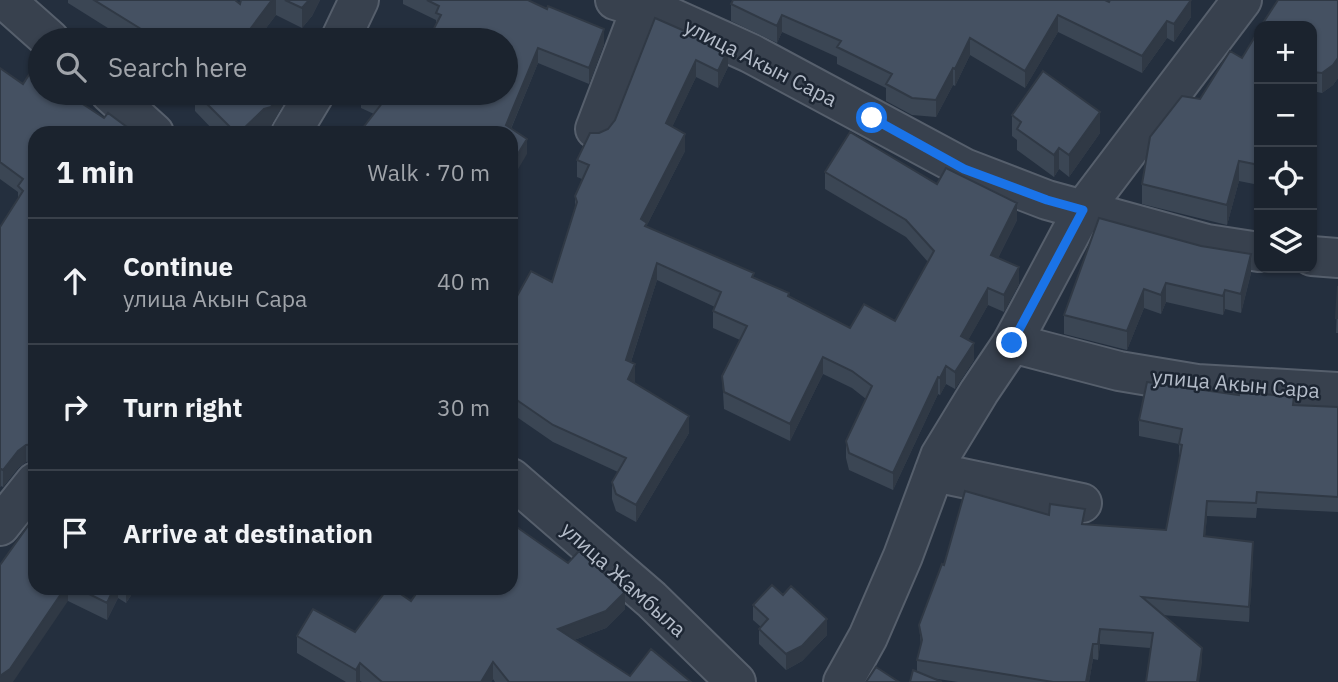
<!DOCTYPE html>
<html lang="en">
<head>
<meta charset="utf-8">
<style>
	:root { --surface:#1b232e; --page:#242b36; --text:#f1f3f6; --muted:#a0a4aa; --line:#39404a }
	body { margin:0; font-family:"IBM Plex Sans",sans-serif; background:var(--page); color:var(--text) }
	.controls { position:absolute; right:21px; top:21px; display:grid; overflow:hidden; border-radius:14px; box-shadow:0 2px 5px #0004 }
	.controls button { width:63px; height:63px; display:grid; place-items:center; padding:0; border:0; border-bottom:2px solid var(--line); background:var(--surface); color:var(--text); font:35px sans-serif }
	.stop { position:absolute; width:21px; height:21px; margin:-16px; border:5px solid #1a73e8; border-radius:50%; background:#fff }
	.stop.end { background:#1a73e8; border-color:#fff; box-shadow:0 2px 7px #0008 }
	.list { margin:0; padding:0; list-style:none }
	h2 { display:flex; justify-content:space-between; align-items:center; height:91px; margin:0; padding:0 28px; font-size:30px }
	h2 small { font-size:23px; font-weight:400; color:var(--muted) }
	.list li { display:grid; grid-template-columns:46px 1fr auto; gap:21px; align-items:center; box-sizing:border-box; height:126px; padding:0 28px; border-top:2px solid var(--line) }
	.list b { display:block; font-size:26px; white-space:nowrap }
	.list p { margin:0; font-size:23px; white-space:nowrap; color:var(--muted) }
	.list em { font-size:23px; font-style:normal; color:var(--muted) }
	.icon { flex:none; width:38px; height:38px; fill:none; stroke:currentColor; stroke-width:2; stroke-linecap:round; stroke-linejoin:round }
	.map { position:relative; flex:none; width:1338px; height:682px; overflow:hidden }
	.search { position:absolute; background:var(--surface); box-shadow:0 2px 5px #0004; left:28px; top:28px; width:490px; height:77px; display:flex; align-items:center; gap:18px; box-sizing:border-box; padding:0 24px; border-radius:38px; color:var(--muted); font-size:26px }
	.panel { position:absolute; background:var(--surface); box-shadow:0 2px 5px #0004; left:28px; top:126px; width:490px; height:469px; border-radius:21px }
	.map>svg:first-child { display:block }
</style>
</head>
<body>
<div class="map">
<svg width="1338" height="682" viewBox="0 0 1338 682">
	<rect width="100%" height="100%" fill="#242f3e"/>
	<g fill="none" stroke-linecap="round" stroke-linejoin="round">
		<defs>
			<path id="minor" d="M5 0 50 40
				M615 0 670 17 750 53 964 168 1047 200 1207 244 1259 252
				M340 40 359 0
				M110 93 154 133
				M595 129 641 8
				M291 133 315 93
				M1312 256 1338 258
				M1012 343 1119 371 1197 384 1338 392
				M934 472 1082 503
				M511 478 651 599 736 682
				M0 526 35 482
				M843 682 868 637 903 556 940 456 979 392 1012 343 1083 210 1242 0"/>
		</defs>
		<use href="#minor" stroke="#565f6c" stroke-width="42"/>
		<use href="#minor" stroke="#38414e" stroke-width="38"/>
	</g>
	<path fill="#3b4654" d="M68 0H235L240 4 241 0H320L312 16 302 28 276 15 257 40H127L68 3Z
		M403 0H528L604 44 589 84 538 63 511 129 527 154 374 114 361 108V93H506L436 25V20L403 4Z
		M1278 0H1338V78L1333 85 1322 93 1312 91V26H1261Z
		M1109 2 1191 17 1174 42 1167 38 1142 73 1058 32 1025 88 970 55 955 86 953 85 936 117 912 115 886 101V88L837 64V57L782 32 777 43 731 21V4Z
		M655 18 728 67 718 88 696 77 672 127 685 151 647 225V227L754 277 850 328 895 321 928 262 906 237 825 189V172L937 184 1017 220 998 258 1019 284 1004 312 988 305 968 340 974 360 955 389 946 384 940 395 938 394 893 490 849 470 846 458V441L866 399 852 388 823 374 790 441 724 409 722 376 740 340 713 328V311L715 307 657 280 631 362 635 381 634 383 689 433 636 522 616 511 612 499V482L618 472 553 442 511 413V304L512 305 552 282 575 208V196L582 179 577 177V160L599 133 608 129 615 120Z
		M1259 30V185L1239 181 1227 225 1142 204V184L1200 99 1242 58Z
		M0 68 23 84 104 118 135 133H35V461L26 462 18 468 3 487 1 486 0 487 18 199V192L0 179Z
		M195 93H290L271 126 264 128 259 133H216L195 111Z
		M1012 115 1100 133 1069 177 1059 169 1054 177 1017 150V140L1012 136Z
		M1099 218 1251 273 1241 313 1225 309 1223 315 1166 302 1161 314 1144 308 1127 350 1064 334V315Z
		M1338 286V333H1336Z
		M1294 405 1338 407V512L1257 508 1256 518 1207 516 1205 536 1253 557 1249 622 1162 615 1202 663 1150 648 1100 644 1098 660 1093 659 1089 682H958L931 678 917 672V660L921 646 919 625 944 565 1049 515 1085 524 1166 530 1179 459V444L1139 436V420Z
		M35 588H136L126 603 118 598 107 620 68 601Z
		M411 601 625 609 606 628 574 640 630 676 691 682H495L493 679 491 682H362L360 681 359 682H346L297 653V636L355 632Z
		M753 605 827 635 802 661 786 670 759 644V629L761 627 753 620Z"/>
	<path fill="#303945" d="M272 0H276V15L257 40H242Z
		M309 0H320L312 16 302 28V8Z
		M1191 0V17L1174 42V24Z
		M782 15V32L777 43V26Z
		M1058 15V32L1025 88V71Z
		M1167 21V38L1142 73V56Z
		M604 29V44L589 84V68Z
		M970 38V55L955 86V69Z
		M538 48V63L509 133 506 125Z
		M728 50V67L718 88V71Z
		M1338 58V78L1333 85 1322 93V73Z
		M696 60V77L666 140V123Z
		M953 68V85L936 117V100Z
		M279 93H290L271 126 264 128 259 133H239Z
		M1100 112V133L1069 177V155Z
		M685 134V151L647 225V240L641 219Z
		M527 139V154L511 181V165Z
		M1059 148V169L1054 177V155Z
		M1239 161V181L1227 225V205Z
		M1017 203V220L991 272V255Z
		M1251 254V273L1241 313V294Z
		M657 263V280L626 377V360Z
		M1019 267V284L1004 312V295Z
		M1166 283V302L1161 314V295Z
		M988 288V305L961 353V336Z
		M1144 289V308L1127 350V331Z
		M1225 290V309L1223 315V296Z
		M974 343V360L955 389V372Z
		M823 357V374L790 441V424Z
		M635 364V381L628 396V379Z
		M946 366V384L940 395V378Z
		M938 377V394L893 490V473Z
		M689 416V433L636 522V505Z
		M26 445V462L18 468 3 487V470L18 451Z
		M1 469V486L0 487V470Z
		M1207 501V516L1204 551V536Z
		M1253 542V557L1249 622V607Z
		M65 588H68V601L13 682H0V676Z
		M114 588H118V598L107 620V603Z
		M126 588H136L126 603Z
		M625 592V609L606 628 558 646V629Z
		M827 619V635L802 661 786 670V654Z
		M1100 629V644L1098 660V644Z
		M1093 644V659L1089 682H1086Z
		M1202 648V663L1199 682H1197Z
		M493 662V679L491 682H481Z
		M360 663V681L359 682H356V670Z"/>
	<path fill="#455162" stroke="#303945" stroke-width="2" d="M94 0H235L240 4 241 0H272L242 40H142L141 29Z
		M285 0H309L302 8Z
		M427 0H528L547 9 548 6 604 29 589 68 538 48 506 125 527 139 511 165V133H359L383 102 361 93H506V40H428L441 15 436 13 439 6Z
		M733 0H1105L1109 2 1110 0H1191L1174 24 1167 21 1142 56 1058 15 1025 71 970 38 955 69 953 68 936 100 912 98 886 84 892 74 837 47 841 41 782 15 777 26 731 4Z
		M1278 0H1338V58L1333 65 1322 73 1312 72V26H1261Z
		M655 18 728 50 718 71 696 60 666 123 685 134 641 219 647 223 645 226 754 273 752 277 789 293 788 296 850 328 864 304 895 321 934 251 906 220 825 172 850 132 937 184 946 168 1017 203 991 255 1019 267 1004 295 988 288 961 336 974 343 955 372 946 366 940 378 938 377 893 473 849 453 846 441 872 386 852 371 823 357 790 424 724 392 722 376 747 326 713 311 721 292 657 263 626 360 635 364 628 379 689 416 636 505 616 494 612 482 626 458 553 425 511 396V304L512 305 531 271 552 282 577 202 575 196 589 165 577 160 590 133H599L608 129 615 120Z
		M1259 30V165L1239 161 1227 205 1142 184 1150 137 1182 96 1200 99 1230 51 1242 58Z
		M0 68 23 84 32 70 40 76V93H66L104 118 108 113 135 133H35V444L26 445 18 451 3 470 1 469 0 470V227L23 191 18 186 23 179 0 162Z
		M1043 71 1100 112 1069 155 1059 148 1054 155 1017 129 1021 122 1012 115Z
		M196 93H279L271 107 264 109 239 133H236Z
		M1099 218 1201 246 1251 254 1241 294 1225 290 1223 296 1166 283 1161 295 1144 289 1127 331 1064 315Z
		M1338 286V318H1336Z
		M1147 382 1239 395V393L1294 396 1293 405 1338 407V497L1257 492 1256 503 1207 501 1204 536 1253 542 1249 607 1142 597 1202 648 1197 682H1146L1153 633 1100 629 1098 644H1093L1086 682H1053L917 660 922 640 919 625 942 564 944 565 965 491 1049 515 1050 504 1085 509 1082 524 1166 530 1182 445 1179 444 1182 429 1139 420Z
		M35 516V588H65L10 669 0 676V565Z
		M511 523 568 563 579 551 625 592 606 611 558 629 630 676 651 649 691 682H509L493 662 481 682H382L360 663 356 670 297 636 313 609 355 632 388 588H392L411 601 420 588H511Z
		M772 585 783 595 791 586 827 619 802 646 786 654 759 629 768 619 753 605Z
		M77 588H114L107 603Z
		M876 667 899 682H866Z
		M913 670 942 682H910Z"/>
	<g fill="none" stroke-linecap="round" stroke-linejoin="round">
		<path stroke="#1a73e8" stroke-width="9" d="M872 118 964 169 1047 200 1083 210 1012 343"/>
	</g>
	<g text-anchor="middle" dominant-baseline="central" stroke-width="5" stroke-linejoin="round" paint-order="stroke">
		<g font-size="21" fill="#b4bcc9" stroke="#1d2633">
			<text transform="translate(761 62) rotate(27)">улица Акын Сара</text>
			<text transform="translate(1236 383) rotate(5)">улица Акын Сара</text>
			<text transform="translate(624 579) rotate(42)">улица Жамбыла</text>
		</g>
	</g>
</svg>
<div class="controls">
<button>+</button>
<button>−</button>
<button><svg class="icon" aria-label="locate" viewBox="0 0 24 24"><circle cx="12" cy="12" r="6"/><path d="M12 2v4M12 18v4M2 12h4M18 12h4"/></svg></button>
<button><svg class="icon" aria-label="layers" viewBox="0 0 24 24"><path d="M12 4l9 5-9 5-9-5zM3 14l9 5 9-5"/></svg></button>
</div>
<div class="stop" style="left:872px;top:118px"></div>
<div class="stop end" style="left:1012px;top:343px"></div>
<div class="search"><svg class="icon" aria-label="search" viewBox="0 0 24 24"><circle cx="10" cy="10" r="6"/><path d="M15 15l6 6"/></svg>Search here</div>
<section class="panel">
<h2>1 min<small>Walk · 70 m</small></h2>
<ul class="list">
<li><svg class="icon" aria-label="ahead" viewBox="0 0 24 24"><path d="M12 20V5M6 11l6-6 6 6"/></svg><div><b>Continue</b><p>улица Акын Сара</p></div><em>40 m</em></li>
<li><svg class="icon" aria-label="right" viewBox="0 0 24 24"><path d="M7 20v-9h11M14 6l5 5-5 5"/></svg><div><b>Turn right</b></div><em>30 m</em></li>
<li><svg class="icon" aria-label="arrive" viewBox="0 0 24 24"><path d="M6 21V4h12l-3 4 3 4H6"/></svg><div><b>Arrive at destination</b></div></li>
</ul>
</section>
</div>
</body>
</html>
